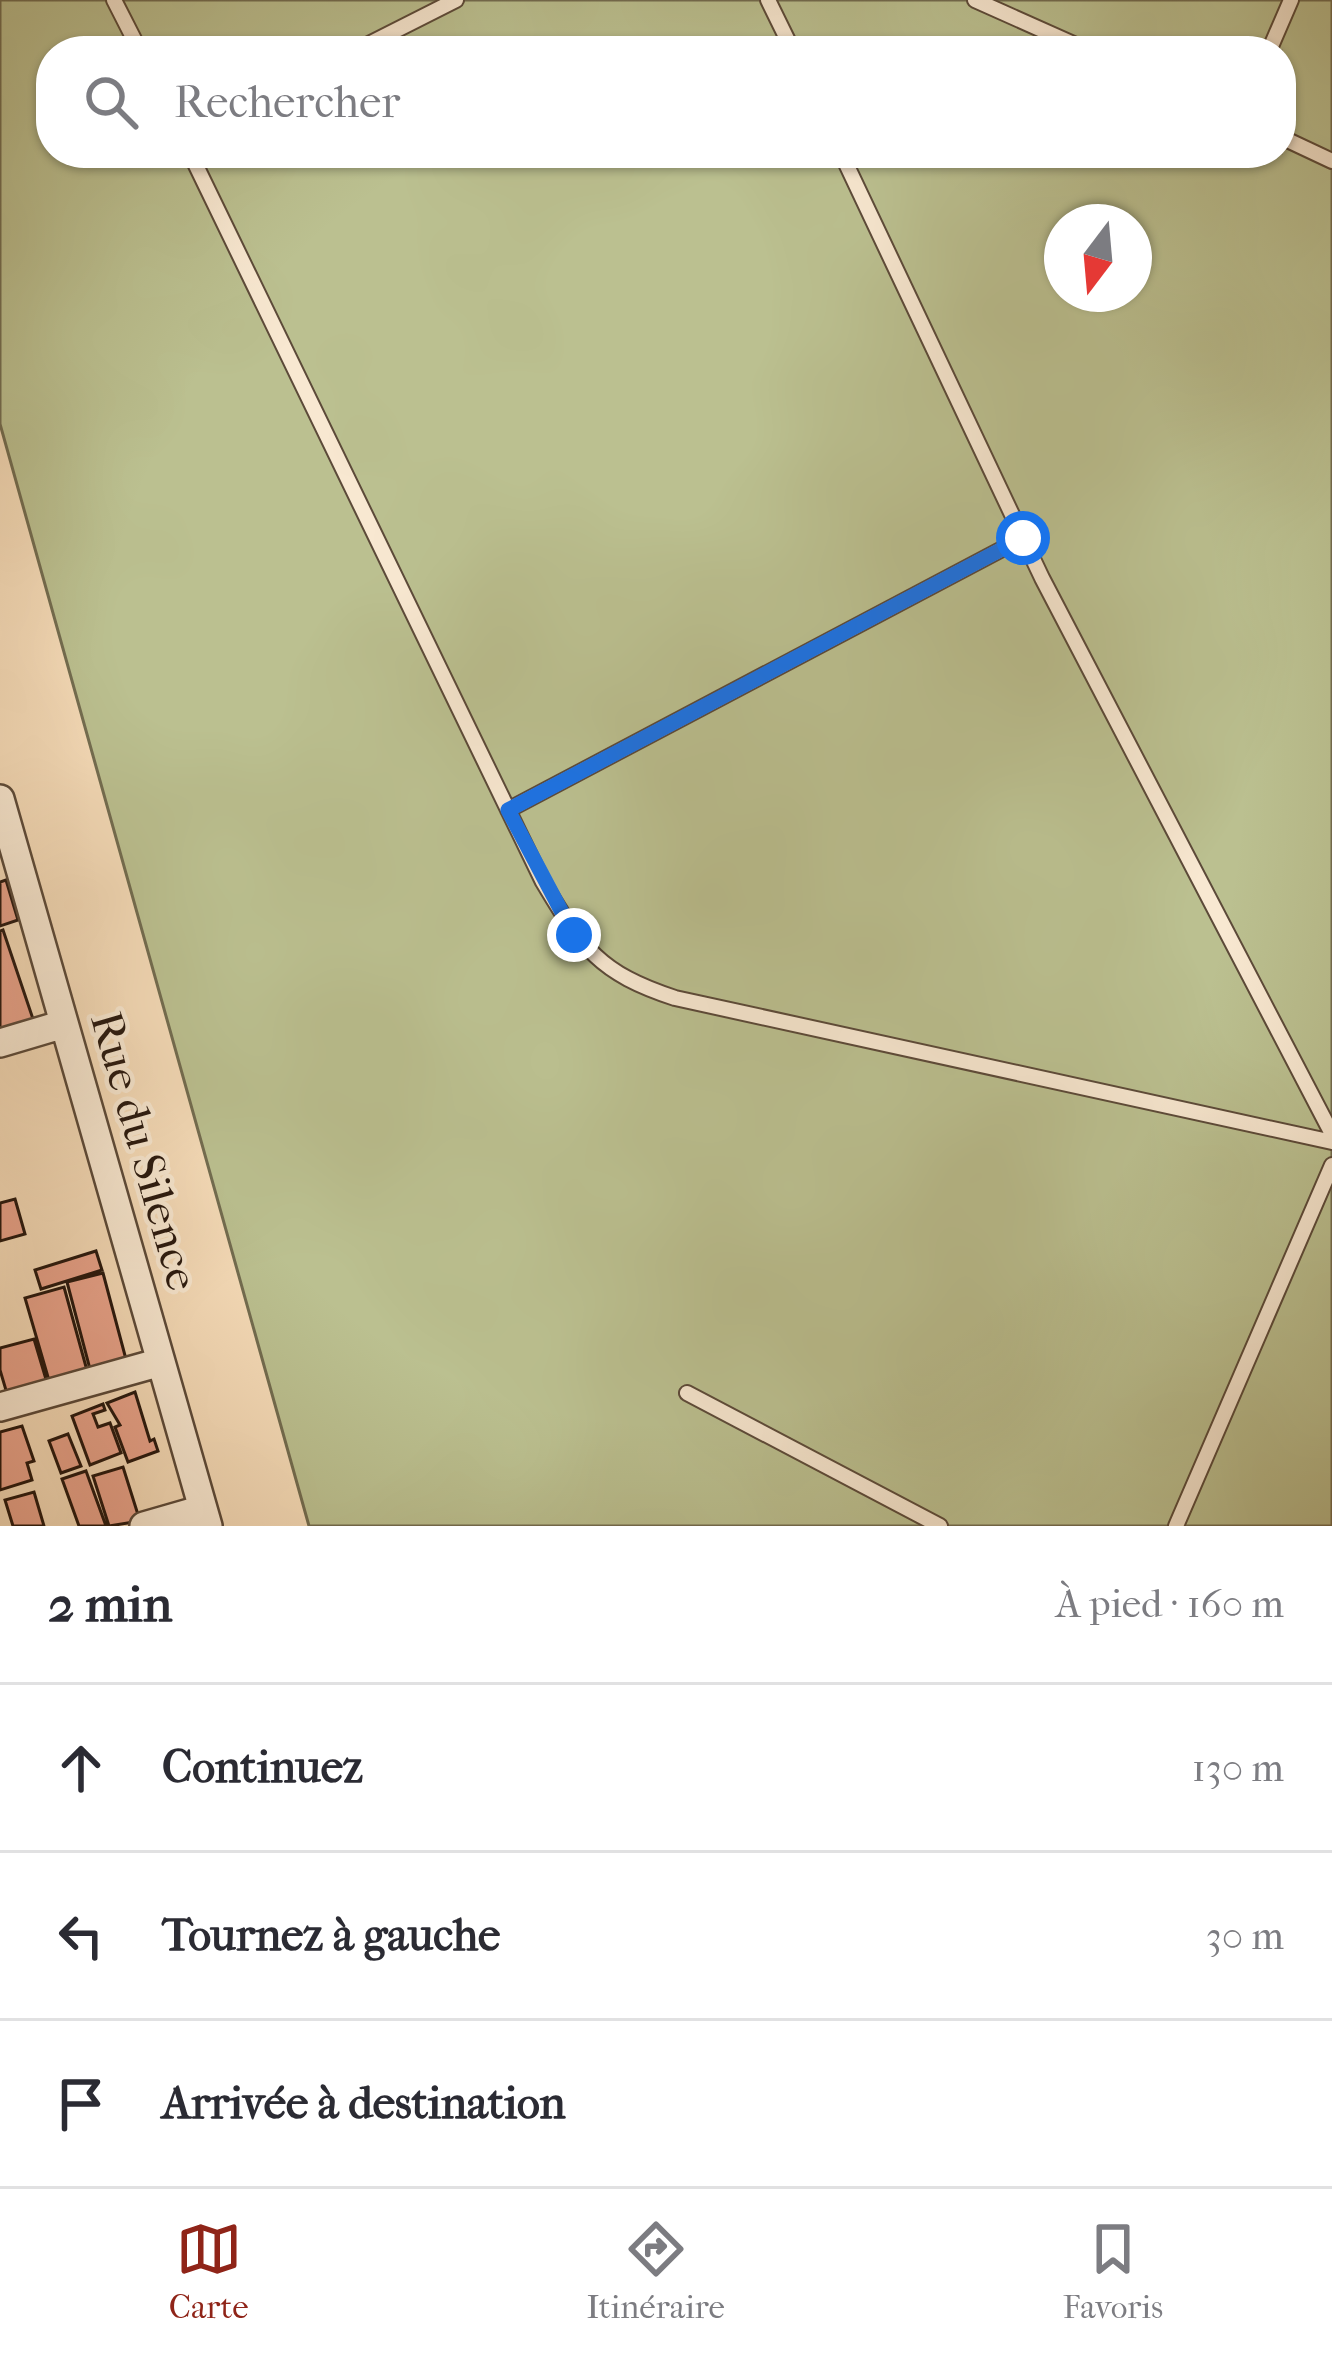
<!DOCTYPE html>
<html lang="fr">
<head>
<meta charset="utf-8">
<style>
	:root { --surface:#fff; --page:#f7f7f7; --text:#2b2b33; --muted:#7c7c81; --line:#e1e1e2; --accent:#8f2418 }
	body { margin:0; font-family:"IM FELL French Canon",serif; background:var(--page); color:var(--text) }
	.compass { position:absolute; left:1044px; top:204px; width:108px; height:108px; border-radius:50%; background:var(--surface); box-shadow:0 3px 9px #0004; rotate:196deg }
	.stop { position:absolute; width:36px; height:36px; margin:-27px; border:9px solid #1a73e8; border-radius:50%; background:#fff }
	.stop.end { background:#1a73e8; border-color:#fff; box-shadow:0 3px 12px #0008 }
	.list { margin:0; padding:0; list-style:none }
	h2 { display:flex; justify-content:space-between; align-items:center; height:156px; margin:0; padding:0 48px; font-size:51px }
	h2 small { font-size:39px; font-weight:400; color:var(--muted) }
	.list li { display:grid; grid-template-columns:78px 1fr auto; gap:36px; align-items:center; box-sizing:border-box; height:168px; padding:0 48px; border-top:3px solid var(--line) }
	.list b { display:block; font-size:45px; white-space:nowrap }
	.list em { font-size:39px; font-style:normal; color:var(--muted) }
	.icon { flex:none; width:66px; height:66px; fill:none; stroke:currentColor; stroke-width:2; stroke-linecap:round; stroke-linejoin:round }
	.map { position:relative; flex:none; width:1332px; height:1526px; overflow:hidden }
	.search { position:absolute; background:var(--surface); box-shadow:0 3px 9px #0004; left:36px; right:36px; top:36px; height:132px; display:flex; align-items:center; gap:30px; box-sizing:border-box; padding:0 42px; border-radius:48px; color:var(--muted); font-size:45px }
	.sheet { height:660px; background:var(--surface) }
	nav { display:flex; justify-content:space-around; align-items:center; box-sizing:border-box; height:168px; border-top:3px solid var(--line); background:var(--surface); font-size:33px; color:var(--muted) }
	nav a { display:grid; justify-items:center; gap:6px }
	nav .on { color:var(--accent) }
	.map>svg:first-child { display:block }
</style>
</head>
<body>
<div class="map">
<svg width="1332" height="1526" viewBox="0 0 1332 1526">
	<rect width="100%" height="100%" fill="#f5dbb8"/>
	<filter id="stains"><feTurbulence type="fractalNoise" baseFrequency=".00167" numOctaves="4"/><feColorMatrix values="0 0 0 0 .2 0 0 0 0 .09 0 0 0 0 .02 0 0 0 .5 -.17"/></filter>
	<radialGradient id="worn" r=".72"><stop offset=".6" stop-color="#630" stop-opacity="0"/><stop offset="1" stop-color="#630" stop-opacity=".3"/></radialGradient>
	<path fill="#bbc090" stroke="#726c50" stroke-width="3" fill-rule="evenodd" d="M0 0H1332V1526H309L0 424ZM51 51H1281V153H51ZM1062 222H1134V294H1062Z"/>
	<path fill="#e8a38b" stroke="#29190f" stroke-width="3" d="M6 880 18 920 0 926V882Z
		M3 930 33 1019 0 1030V931Z
		M15 1199 25 1234 0 1241V1203Z
		M96 1251 102 1270 41 1289 35 1270Z
		M103 1273 127 1363 91 1373 67 1282Z
		M64 1287 88 1374 50 1384 25 1298Z
		M34 1339 48 1386 8 1397 0 1370V1348Z
		M135 1392 150 1441 154 1439 158 1451 128 1462 115 1427 120 1425 107 1403Z
		M103 1404 105 1410 93 1414 98 1427 110 1423 121 1453 90 1465 72 1416Z
		M22 1426 34 1461 27 1463 32 1480 0 1490V1432Z
		M68 1434 81 1466 61 1473 49 1441Z
		M123 1467 140 1521 109 1526 93 1476Z
		M86 1471 106 1526H79L62 1479Z
		M34 1492 44 1526H13L5 1500Z"/>
	<g fill="none" stroke-linecap="round" stroke-linejoin="round">
		<defs>
			<path id="service" d="M114 0 140 51
				M768 0 793 51
				M975 0 1089 51
				M355 51 456 0
				M1269 51 1291 0
				M1281 137 1332 161
				M190 153 543 882C583 949 599 973 675 998L1332 1142
				M841 153 1042 578 1332 1134
				M508 810 1023 538
				M687 1393 940 1526
				M1176 1526 1332 1165"/>
			<path id="minor" d="M0 799 208 1526
				M0 1043 64 1024
				M0 1407 161 1362
				M144 1526 203 1509"/>
		</defs>
		<use href="#service" stroke="#5c4a39" stroke-width="18"/>
		<use href="#minor" stroke="#5c4a39" stroke-width="32"/>
		<use href="#service" stroke="#f8e8d1" stroke-width="14"/>
		<use href="#minor" stroke="#f8e8d1" stroke-width="27"/>
	</g>
	<g fill="none" stroke-linecap="round" stroke-linejoin="round">
		<path stroke="#1a73e8" stroke-width="15" d="M574 935 508 810 1023 538"/>
	</g>
	<g text-anchor="middle" dominant-baseline="central" stroke-width="9" stroke-linejoin="round" paint-order="stroke">
		<g font-size="45" fill="#29190f" stroke="#f8e8d1">
			<text transform="translate(144 1151) rotate(74)">Rue du Silence</text>
		</g>
	</g>
	<rect width="100%" height="100%" filter="url(#stains)"/>
	<rect width="100%" height="100%" fill="url(#worn)"/>
</svg>
<svg class="compass" viewBox="-18 -18 36 36"><path d="M0-13l5 13h-10z" fill="#e53935"/><path d="M0 13l5-13h-10z" fill="#7c7c81"/></svg>
<div class="stop" style="left:1023px;top:538px"></div>
<div class="stop end" style="left:574px;top:935px"></div>
<div class="search"><svg class="icon" aria-label="search" viewBox="0 0 24 24"><circle cx="10" cy="10" r="6"/><path d="M15 15l6 6"/></svg>Rechercher</div>
</div>
<section class="sheet">
<h2>2 min<small>À pied · 160 m</small></h2>
<ul class="list">
<li><svg class="icon" aria-label="ahead" viewBox="0 0 24 24"><path d="M12 20V5M6 11l6-6 6 6"/></svg><div><b>Continuez</b></div><em>130 m</em></li>
<li><svg class="icon" aria-label="left" viewBox="0 0 24 24"><path d="M17 20v-9H6M10 6l-5 5 5 5"/></svg><div><b>Tournez à gauche</b></div><em>30 m</em></li>
<li><svg class="icon" aria-label="arrive" viewBox="0 0 24 24"><path d="M6 21V4h12l-3 4 3 4H6"/></svg><div><b>Arrivée à destination</b></div></li>
</ul>
</section>
<nav>
<a class="on"><svg class="icon" aria-label="map" viewBox="0 0 24 24"><path d="M3 6l6-2 6 2 6-2v14l-6 2-6-2-6 2zM9 4v14M15 6v14"/></svg>Carte</a>
<a><svg class="icon" aria-label="directions" viewBox="0 0 24 24"><path d="M12 3l9 9-9 9-9-9zM9 14v-3h6M13 9l2 2-2 2"/></svg>Itinéraire</a>
<a><svg class="icon" aria-label="saved" viewBox="0 0 24 24"><path d="M7 4h10v16l-5-4-5 4z"/></svg>Favoris</a>
</nav>
</body>
</html>
